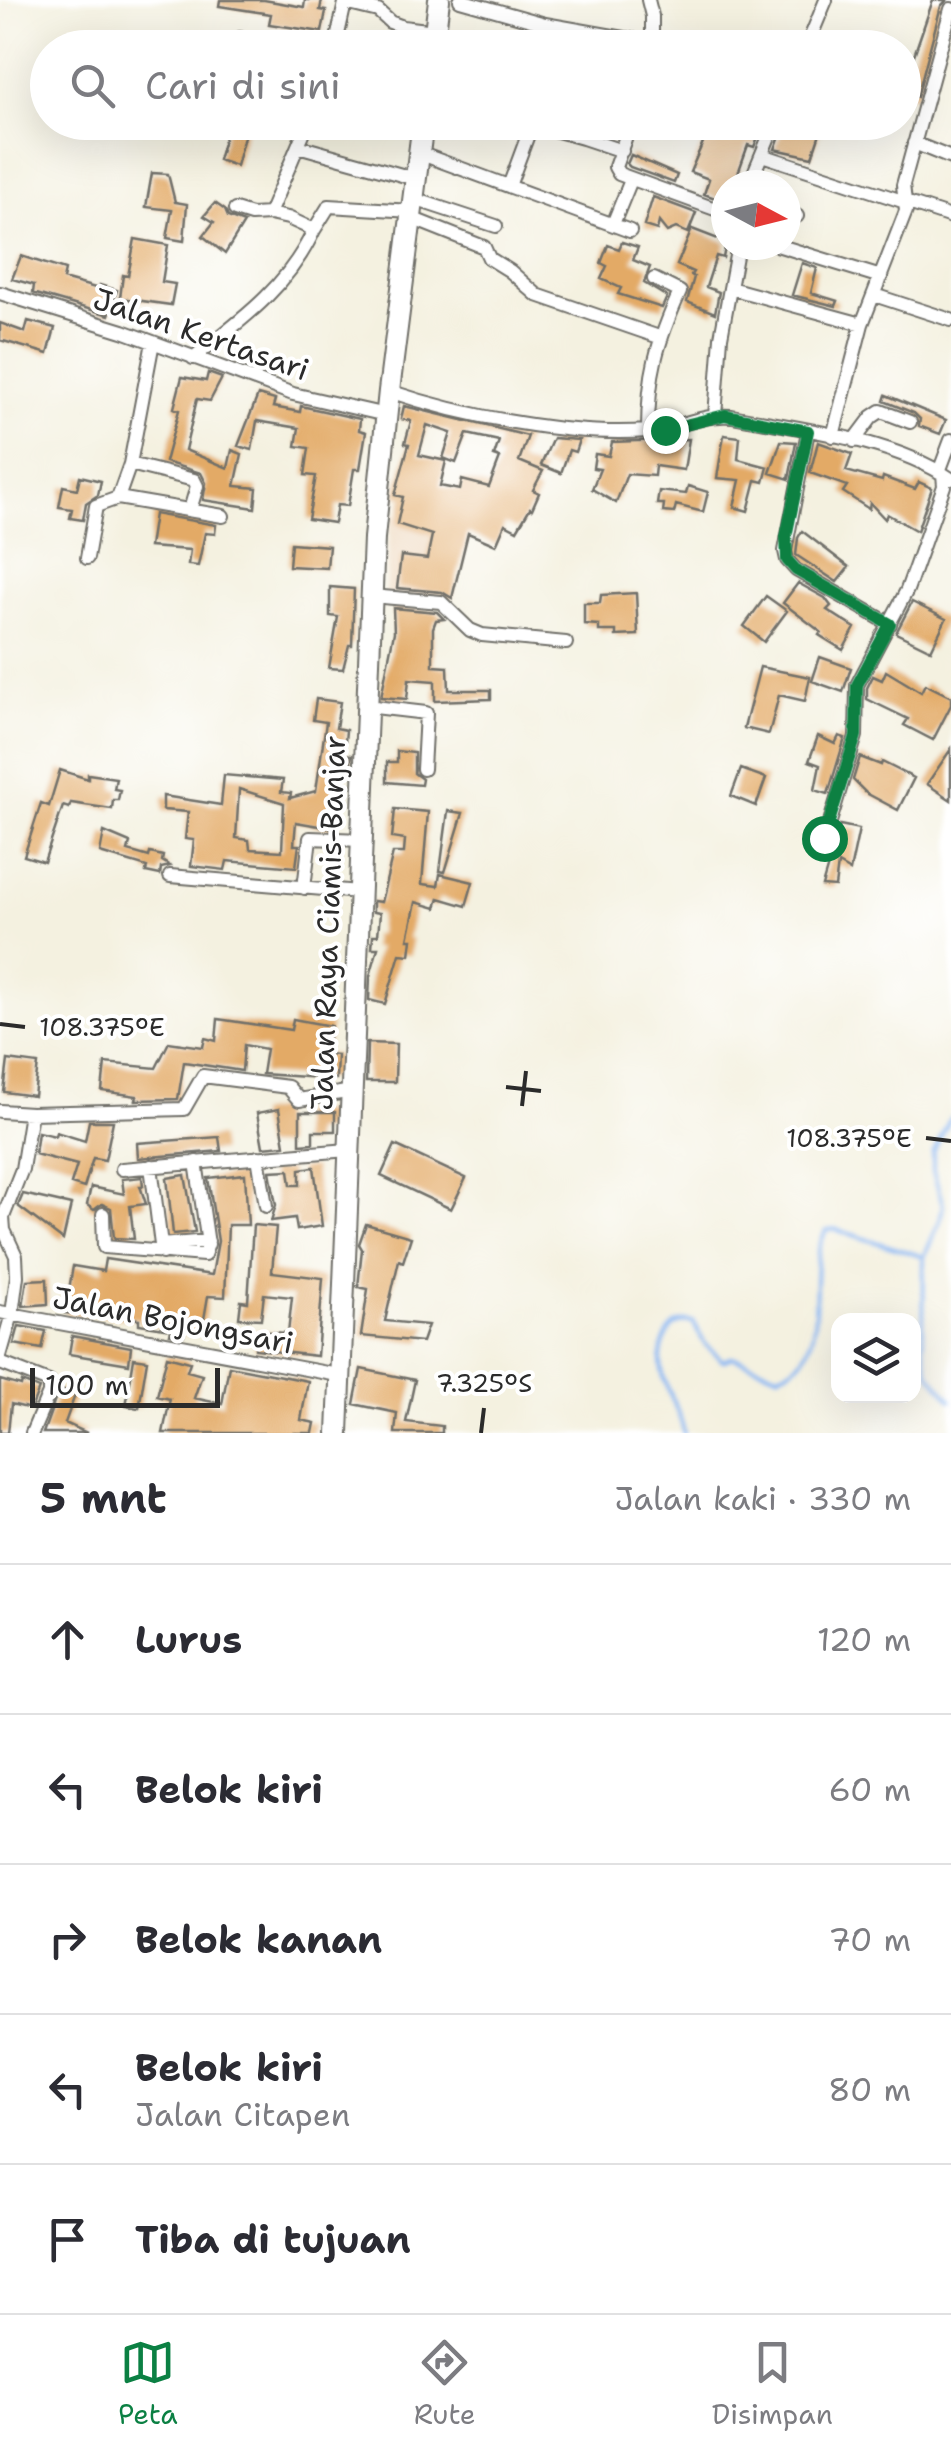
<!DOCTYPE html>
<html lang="id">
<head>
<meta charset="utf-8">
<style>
	:root { --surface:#fff; --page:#f2f2f3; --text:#2b2b33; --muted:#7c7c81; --line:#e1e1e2; --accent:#0b8043 }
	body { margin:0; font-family:"Shantell Sans",sans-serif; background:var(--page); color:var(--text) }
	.controls { position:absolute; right:30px; bottom:30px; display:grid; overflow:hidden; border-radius:20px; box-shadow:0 10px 40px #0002 }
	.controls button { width:90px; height:90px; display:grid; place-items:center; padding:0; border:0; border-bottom:2px solid var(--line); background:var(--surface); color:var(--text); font:50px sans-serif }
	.compass { position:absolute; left:711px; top:170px; width:90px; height:90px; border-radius:50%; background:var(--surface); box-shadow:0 10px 40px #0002; rotate:97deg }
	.scale { position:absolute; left:30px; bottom:25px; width:190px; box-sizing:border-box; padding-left:10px; border:5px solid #2b2b2b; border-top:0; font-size:28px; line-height:35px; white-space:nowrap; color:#2b2b2b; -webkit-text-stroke:8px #fff; paint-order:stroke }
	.stop { position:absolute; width:30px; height:30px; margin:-22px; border:8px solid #0b8043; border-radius:50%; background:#fff }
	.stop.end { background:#0b8043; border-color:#fff; box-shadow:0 2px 10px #0008 }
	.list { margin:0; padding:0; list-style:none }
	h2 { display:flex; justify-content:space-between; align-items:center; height:130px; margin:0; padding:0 40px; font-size:42px }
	h2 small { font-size:32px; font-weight:400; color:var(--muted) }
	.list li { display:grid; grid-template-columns:65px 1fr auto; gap:30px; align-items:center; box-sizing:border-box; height:150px; padding:0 40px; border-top:2px solid var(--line) }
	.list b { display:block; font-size:38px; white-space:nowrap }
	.list p { margin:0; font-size:32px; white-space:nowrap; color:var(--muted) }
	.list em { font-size:32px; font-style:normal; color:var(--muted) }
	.icon { flex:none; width:55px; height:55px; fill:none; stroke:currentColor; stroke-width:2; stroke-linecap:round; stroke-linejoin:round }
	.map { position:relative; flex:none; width:951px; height:1433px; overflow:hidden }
	.search { position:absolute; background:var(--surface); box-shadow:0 10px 40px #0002; left:30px; right:30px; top:30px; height:110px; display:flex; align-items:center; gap:25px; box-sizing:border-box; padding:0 35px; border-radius:55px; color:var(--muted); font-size:38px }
	.sheet { height:880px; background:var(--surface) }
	nav { display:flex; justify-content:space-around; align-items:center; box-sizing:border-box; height:140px; border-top:2px solid var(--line); background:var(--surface); font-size:28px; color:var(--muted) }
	nav a { display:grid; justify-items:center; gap:5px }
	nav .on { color:var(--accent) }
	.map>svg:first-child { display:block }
</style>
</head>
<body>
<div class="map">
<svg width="951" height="1433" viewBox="0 0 951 1433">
	<rect width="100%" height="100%" fill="#fff"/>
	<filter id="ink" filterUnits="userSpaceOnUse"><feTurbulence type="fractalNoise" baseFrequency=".01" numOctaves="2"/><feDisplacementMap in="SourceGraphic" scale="20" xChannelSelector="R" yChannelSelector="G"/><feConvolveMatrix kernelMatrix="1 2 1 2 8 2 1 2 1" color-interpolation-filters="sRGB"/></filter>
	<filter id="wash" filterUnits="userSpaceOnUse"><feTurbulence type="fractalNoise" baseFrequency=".0048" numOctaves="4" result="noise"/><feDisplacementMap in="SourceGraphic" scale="40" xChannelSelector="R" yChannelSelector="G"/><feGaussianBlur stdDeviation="2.25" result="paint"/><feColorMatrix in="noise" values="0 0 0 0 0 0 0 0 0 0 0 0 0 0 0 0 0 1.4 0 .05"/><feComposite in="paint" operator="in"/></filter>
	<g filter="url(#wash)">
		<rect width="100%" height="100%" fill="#f4f1e0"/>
		<path fill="#eed7bb" d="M391 513 468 532 451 601 386 594Z"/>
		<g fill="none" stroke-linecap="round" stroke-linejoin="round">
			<path stroke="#88b7f3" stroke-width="4" d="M951 1117 933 1153V1171L943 1205 940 1221 924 1257 923 1347 929 1372 951 1400
				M684 1433C679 1399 648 1373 667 1335 673 1324 681 1320 693 1322L705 1344 723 1361 732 1357 778 1374C837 1357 802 1270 826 1231L834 1229 924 1257"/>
		</g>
		<g id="blocks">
			<path fill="#e3aa66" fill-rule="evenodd" d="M220 0H264L304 7 305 0H322L320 10 326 11 322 32 269 24 271 14 219 6Z
				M933 0H947L941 6 917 97 904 93V84Z
				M229 122H248L236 166 218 160Z
				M727 122H741L750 127 752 122H764L754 147 748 145 738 173 743 174 739 185H726V202L704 194 709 179 690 172 708 131 721 137Z
				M785 122H799L798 126 820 133 812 157 775 149Z
				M631 155 677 175 674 183 630 167 627 164Z
				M152 173 168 174 175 202 187 204 184 241 167 238 172 210 146 207Z
				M653 197 696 213 688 233 676 228 667 232 659 222 657 230 644 226Z
				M215 203 225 210 228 217 244 223 225 254 203 236 214 222 204 216Z
				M692 229 726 242 723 258 716 256 706 287 719 292 715 313 687 302 694 277 691 275 693 272 677 265Z
				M135 239 168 245 162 282 175 284 171 305 120 298 123 275 128 276Z
				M622 242 638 247 633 260 650 267 644 283 667 297 662 308 618 294 621 288 601 279 607 266 601 263 608 245 619 249Z
				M21 256 65 270 63 279 99 289 100 285 117 290 109 315 33 293 34 285 12 279Z
				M802 263 817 268 811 293 838 301 836 306 792 295Z
				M28 321 55 328 48 354 0 340V323L25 332Z
				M208 373 222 378 210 401 197 399 185 450 228 468 232 450 242 454 235 486 257 488 255 508 203 500 206 483 201 473 165 462 179 410 174 408 182 377 206 381Z
				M258 395 275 400 273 407 300 412 301 406 360 419 359 430 366 432 360 469H354L348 506 337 505 334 523 308 519 316 476 305 475 309 448 296 446 299 428 257 421 252 450 238 446Z
				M886 395 946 420 940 434 919 426 920 419 914 413 884 401Z
				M404 406 528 436 519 461 543 471 533 490 539 493 532 509 530 508 517 530 505 524 496 545 468 533 452 598 442 592 397 588 401 556 427 559 432 535 397 524 403 497 395 495 409 444 405 443 411 421 401 419ZM427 425 451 433 443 458 456 463 467 434 499 441 494 456 500 458 489 487 462 480 460 490 440 486 446 461 419 455Z
				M724 435 740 437 738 459 768 467 764 482 756 480 748 511 734 507 740 480 717 478Z
				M553 438 579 440 575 452 569 450 561 473 541 465Z
				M689 439 684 470 655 466 654 476 627 474 616 503 592 489 600 469 593 468 595 454 609 456 612 442Z
				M781 441 796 442 789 479 770 473Z
				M818 442 852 454 846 471 882 481 883 477 915 489 919 482 932 488 917 531 887 514 885 519 870 503 869 509 843 492 847 486 810 473Z
				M80 476 101 481 98 495 86 503 83 520 70 518 72 509 59 507 63 486 77 489Z
				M688 486 708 492 703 512 676 505 674 513 663 512 664 504H657L659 491 686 494Z
				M154 514 216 525 215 534 205 533 198 566 188 565 190 550 149 547Z
				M802 531 849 567 837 582 796 555 798 538Z
				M291 543 329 546 327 568 289 566Z
				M798 583 825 598 831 606 827 610 855 628 843 650 819 635 821 632 783 603Z
				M330 587 354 589 352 645H349L343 669 329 668 338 617 330 616Z
				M636 593 638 635 616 636V631H599V625L584 624V603H600L601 595Z
				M766 596 787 611 764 642 744 626Z
				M912 602 946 619 931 650 896 633Z
				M393 608 437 612 444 619 436 620 433 628V666L448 667 449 690H491V699L435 701V681L409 679 407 699 381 697 394 632Z
				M820 657 851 668 843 692 812 681Z
				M760 667 810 677 805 701 779 695 769 734 744 728Z
				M886 671 921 692 925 684 951 697V705L933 740 904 725 908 719 867 699V688L873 676 882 680Z
				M316 699 340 702 336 728 346 730 344 754 352 755 350 767 343 766 341 788H334L330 810 339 811 336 829 296 822 294 845H299L296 867 227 861 225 870 191 866 194 840 185 839 188 812 163 810V796L221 805 224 775 283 780 281 792 291 793 290 798 316 791 326 722 313 720ZM239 789 284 803 282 851 250 849 249 840 236 838Z
				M818 736 835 744 839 736 845 738 828 794 815 790 820 765 809 761Z
				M951 749V800L927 784Z
				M397 751 414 753V773L422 779 421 785 387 782V762H397Z
				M860 757 881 765 882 762 914 778 898 810 866 793 853 780Z
				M741 769 766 778 756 806 731 796Z
				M60 770 88 779V774L116 778 114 789 120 790 118 800H113L112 809 71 803 69 808 63 806 44 862 24 856 41 803 49 806Z
				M395 809 428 812 422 884 438 886 440 874 473 882 466 906 439 898 436 908 416 902 408 939H412L410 955 400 954 385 1004 369 1000 370 976 378 948H372L373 935H378L380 913 373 912V901L381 902 393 853H404L405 840 392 838Z
				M448 811 463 813 445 872 440 871Z
				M840 825 859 829 850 871 838 864 835 887 822 886Z
				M104 832 130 843 128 851 149 857 150 853 163 856 162 861 170 866 161 868 160 875 146 872 147 867 100 853Z
				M218 1019 291 1030 293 1019 331 1026 326 1054 337 1055 336 1079 262 1074 266 1049 244 1045 242 1071 184 1062 178 1099 136 1100 137 1096 102 1091 105 1063 156 1068 169 1042 203 1047 205 1038 216 1041Z
				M367 1043 396 1044 395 1082H366Z
				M8 1060 38 1064 34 1096 4 1092Z
				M279 1109 285 1145 263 1147 257 1113Z
				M300 1112H335V1131H313V1143L300 1144Z
				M89 1121H113L105 1160 93 1158 84 1188 71 1184 77 1165 35 1154 38 1132 55 1136 56 1132 85 1141Z
				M219 1137 221 1151 138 1158 137 1143Z
				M395 1145 466 1178 451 1209 381 1176Z
				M314 1167 322 1226 297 1230 295 1218 271 1221 276 1205 270 1171 289 1170 291 1185H300V1169Z
				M245 1174 248 1225H228L225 1297 208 1296 202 1331 185 1328 184 1335H177L170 1334 171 1329 139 1324V1319L65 1313 73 1266 103 1271 105 1259 212 1275 218 1241 208 1178Z
				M185 1175 195 1232 173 1234 167 1178Z
				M142 1177 143 1186H140L146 1204 130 1206 134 1239 114 1238 111 1208 102 1204 94 1210 87 1205 91 1187 124 1194 122 1179Z
				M23 1194 71 1205 63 1240 18 1206Z
				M366 1224 411 1237 403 1262 399 1260 385 1321 428 1325 422 1342 361 1336 368 1289 358 1287 362 1249 359 1244Z
				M253 1225 276 1227 272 1272 323 1278 317 1356 255 1349 256 1331 288 1333 292 1297 264 1294 261 1319 239 1318 241 1301 248 1302Z
				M47 1279 48 1304 23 1306 27 1280Z
				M19 1326 46 1331 42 1349 14 1344Z
				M72 1336 131 1347 129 1364 69 1354Z
				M167 1356 190 1362 187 1371 202 1375 194 1398 222 1404 229 1366 308 1381 301 1420 315 1423 313 1433H163L170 1399 157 1396Z
				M134 1358 147 1360 139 1408 126 1406Z
				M361 1369 415 1380 406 1422 442 1426V1433H395L397 1413 354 1404Z
				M0 1380 21 1386 22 1382 39 1389 31 1409 11 1404 8 1433H0Z
				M59 1389 75 1395 65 1423 87 1433H43Z"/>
		</g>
	</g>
	<g filter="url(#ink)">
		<use href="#blocks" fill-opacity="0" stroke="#71706a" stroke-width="2.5"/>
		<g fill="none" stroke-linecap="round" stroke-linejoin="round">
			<defs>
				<path id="minor" d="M460 0 545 24 647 42 654 48
					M648 0 652 16V44
					M240 38 271 48
					M335 48 345 3 378 11 390 22 403 27 435 31
					M806 48 826 0
					M588 122 583 138 622 151
					M631 122 615 167 619 174 726 213
					M914 143 951 158
					M298 146 416 179
					M419 153 630 231
					M762 155 951 217
					M749 185 775 122
					M509 186 532 124 583 138
					M414 199 496 226
					M235 210 251 215 269 214
					M786 211 797 216
					M411 218 484 247 489 258 510 271 537 295 659 337
					M613 224 631 180
					M314 230 329 206 412 211
					M777 245 881 277
					M730 288 862 324
					M0 293 123 331 293 394 386 415
					M874 295 951 320
					M153 342 130 464 118 498 223 516
					M193 358C242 320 288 287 314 230L288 218 269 214 308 122
					M389 391C463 416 570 437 648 431 677 429 703 413 732 416 800 429 892 439 951 479
					M715 416 721 337 738 245
					M648 431C648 375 657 342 680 292L654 279
					M808 431 785 551 787 560 796 570 890 624
					M833 436 862 324 906 211 903 185 951 9
					M854 441 872 417 881 411 910 422
					M130 464 194 480 197 486 190 510
					M939 472 951 440
					M87 558 96 506 118 498
					M371 596 441 602 470 630 482 635 566 643
					M366 706 426 713 423 769
					M820 855 856 736 857 685 907 590 944 486 943 474
					M170 876 359 892
					M304 888 310 838 362 840
					M0 1111 31 1113 184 1109 203 1076 288 1087 299 1100 352 1091
					M258 1157 266 1206
					M151 1166 162 1253
					M122 1169 348 1150
					M103 1214 104 1247 204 1255 208 1244 196 1162
					M161 1245 208 1241
					M0 1312 338 1375
					M0 1356 12 1314 17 1276 16 1256 4 1230 3 1217 22 1169 31 1113
					M0 1363 49 1382V1393L32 1433"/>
				<path id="highway" d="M433 48 439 0
					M338 1433 374 538 389 391 423 122"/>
			</defs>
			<use href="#minor" stroke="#71706a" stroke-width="16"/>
			<use href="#highway" stroke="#71706a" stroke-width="24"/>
			<use href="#minor" stroke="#fff" stroke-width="12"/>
			<use href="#highway" stroke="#fff" stroke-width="20"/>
		</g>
	</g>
	<g fill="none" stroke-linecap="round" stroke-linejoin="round" filter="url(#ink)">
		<path stroke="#0b8043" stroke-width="12" d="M665 430 725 415 808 431 786 537 787 560 796 570 890 624 857 685 856 736 824 838"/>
	</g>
	<path fill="none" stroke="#2b2b2b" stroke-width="4" d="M0 1024 25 1027M506 1087 541 1091M522 1106 526 1071M926 1138 951 1141M481 1433 484 1408"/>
	<g text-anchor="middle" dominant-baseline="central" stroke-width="8" stroke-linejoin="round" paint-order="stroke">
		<g font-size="30" fill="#2b2b2b" stroke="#fff">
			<text transform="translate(201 334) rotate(19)">Jalan Kertasari</text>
			<text transform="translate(328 923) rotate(-88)">Jalan Raya Ciamis-Banjar</text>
			<text transform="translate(173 1320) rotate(11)">Jalan Bojongsari</text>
		</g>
	</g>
	<g font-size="25" text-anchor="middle" fill="#2b2b2b" stroke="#fff" stroke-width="8" stroke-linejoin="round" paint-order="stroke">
		<text x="102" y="1036">108.375°E</text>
		<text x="849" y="1147">108.375°E</text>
		<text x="484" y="1392">7.325°S</text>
	</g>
</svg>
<div class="controls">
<button><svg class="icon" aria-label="layers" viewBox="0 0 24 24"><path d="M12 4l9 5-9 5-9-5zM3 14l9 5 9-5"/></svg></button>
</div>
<svg class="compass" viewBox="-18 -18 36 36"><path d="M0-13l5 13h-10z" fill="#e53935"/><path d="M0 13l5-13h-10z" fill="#7c7c81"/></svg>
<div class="scale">100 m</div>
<div class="stop" style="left:824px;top:838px"></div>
<div class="stop end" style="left:665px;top:430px"></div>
<div class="search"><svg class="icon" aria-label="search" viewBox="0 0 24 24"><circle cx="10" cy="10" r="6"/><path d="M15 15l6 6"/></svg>Cari di sini</div>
</div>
<section class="sheet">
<h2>5 mnt<small>Jalan kaki · 330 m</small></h2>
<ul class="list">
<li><svg class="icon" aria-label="ahead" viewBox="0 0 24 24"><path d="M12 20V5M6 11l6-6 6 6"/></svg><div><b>Lurus</b></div><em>120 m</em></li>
<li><svg class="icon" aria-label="left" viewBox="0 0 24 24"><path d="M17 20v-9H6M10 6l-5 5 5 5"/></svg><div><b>Belok kiri</b></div><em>60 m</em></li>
<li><svg class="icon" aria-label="right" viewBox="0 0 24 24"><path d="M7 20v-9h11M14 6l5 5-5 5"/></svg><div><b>Belok kanan</b></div><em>70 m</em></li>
<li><svg class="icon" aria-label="left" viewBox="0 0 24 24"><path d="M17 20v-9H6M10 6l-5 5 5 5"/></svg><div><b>Belok kiri</b><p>Jalan Citapen</p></div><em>80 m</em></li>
<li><svg class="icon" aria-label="arrive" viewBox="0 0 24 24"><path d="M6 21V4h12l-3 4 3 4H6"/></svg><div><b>Tiba di tujuan</b></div></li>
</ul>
</section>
<nav>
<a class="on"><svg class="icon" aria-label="map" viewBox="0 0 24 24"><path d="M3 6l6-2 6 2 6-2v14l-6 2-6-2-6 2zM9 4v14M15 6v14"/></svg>Peta</a>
<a><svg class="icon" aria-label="directions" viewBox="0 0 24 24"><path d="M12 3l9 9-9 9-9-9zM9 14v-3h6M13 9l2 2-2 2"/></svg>Rute</a>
<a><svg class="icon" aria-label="saved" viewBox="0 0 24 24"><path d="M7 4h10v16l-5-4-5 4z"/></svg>Disimpan</a>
</nav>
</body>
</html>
